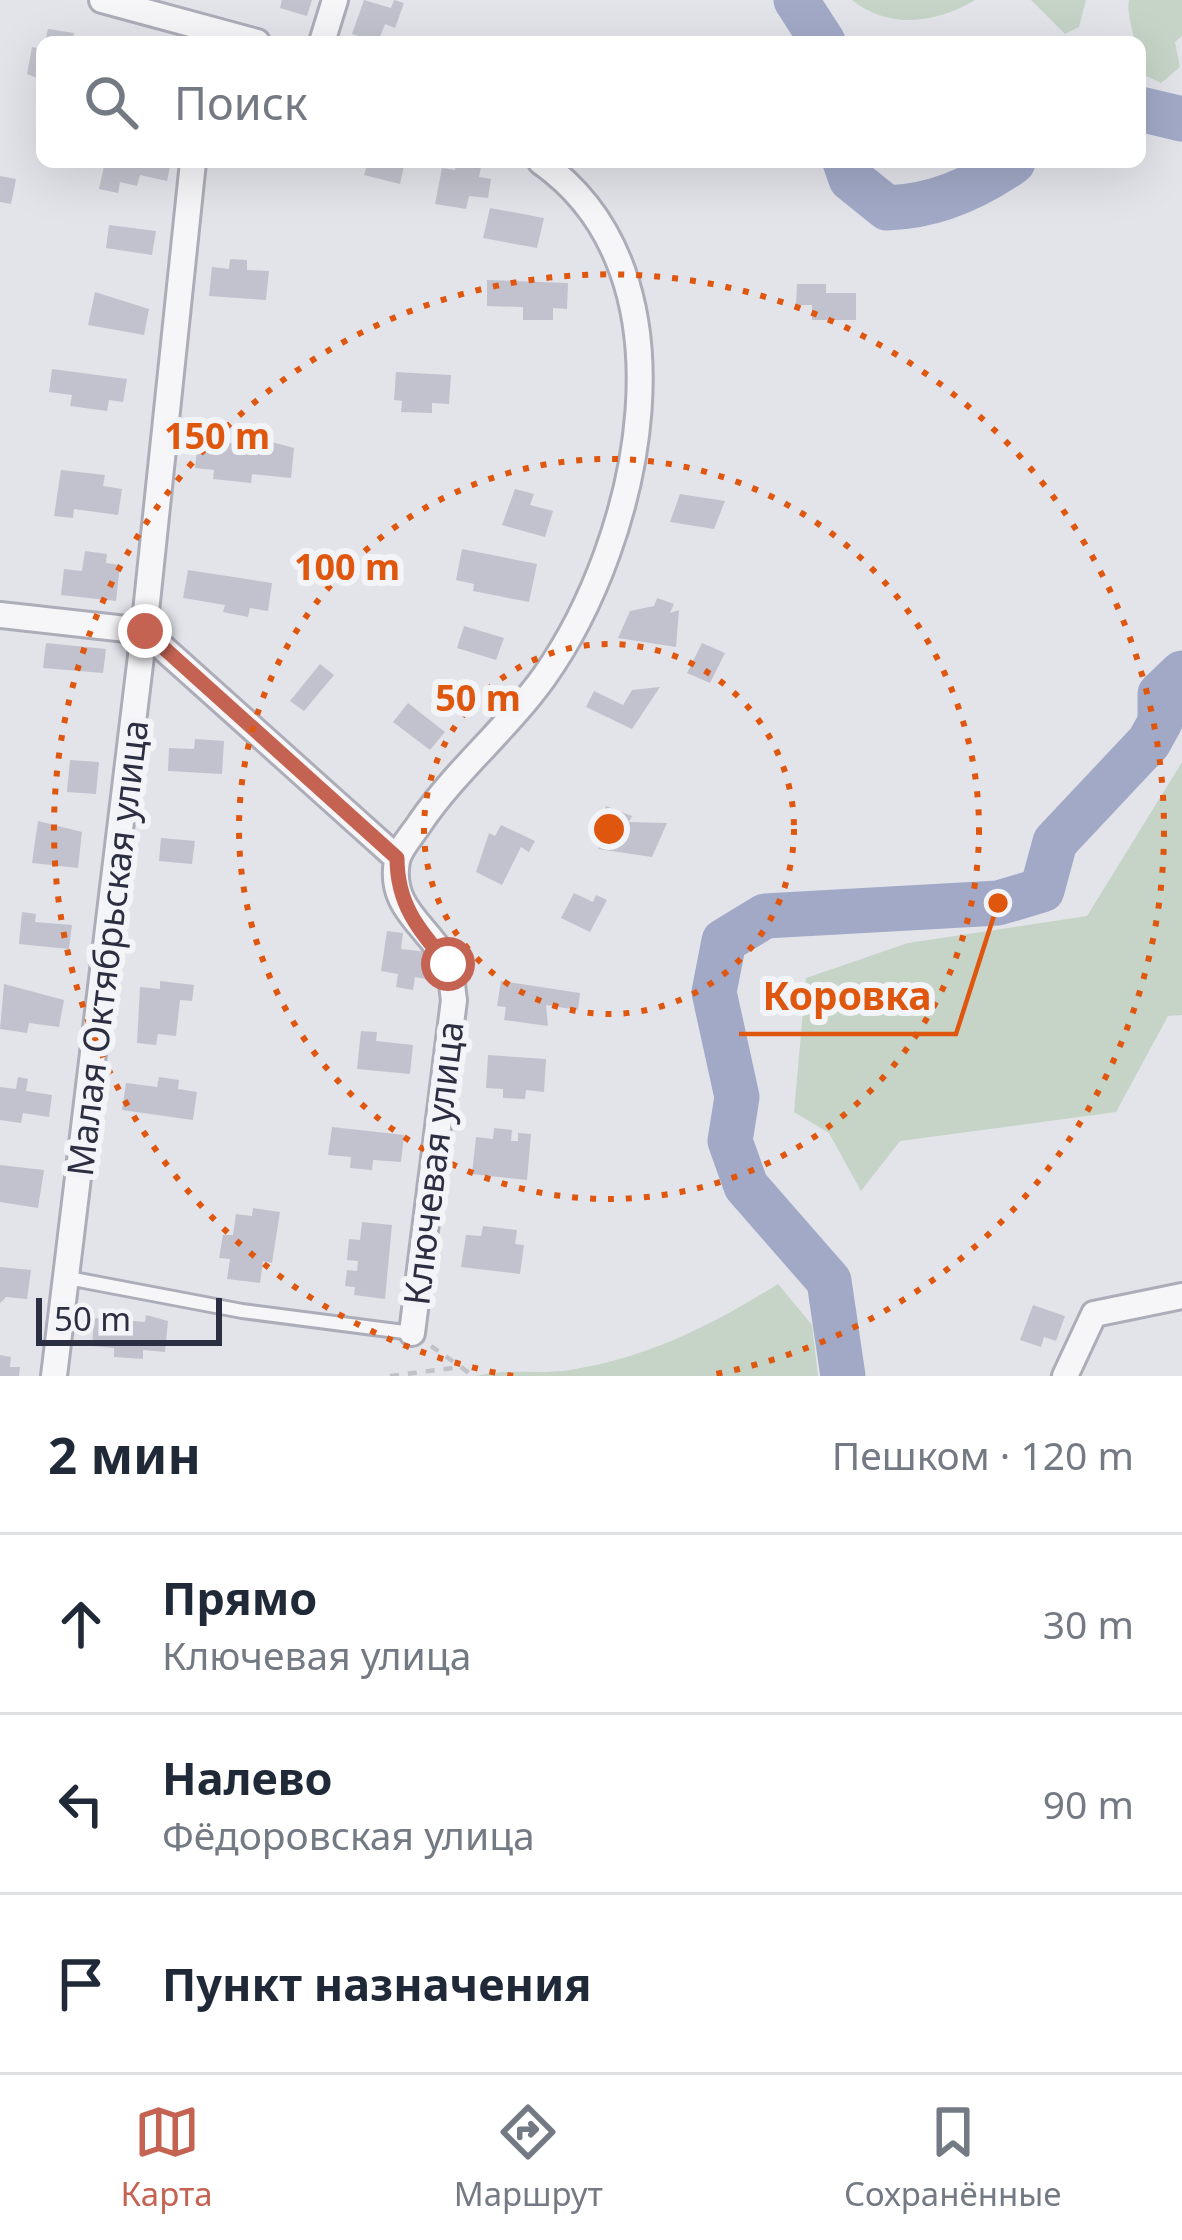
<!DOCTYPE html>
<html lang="ru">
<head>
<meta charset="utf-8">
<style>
	:root { --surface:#fff; --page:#f2f2f3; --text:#1f2937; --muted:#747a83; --line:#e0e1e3; --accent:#c56353 }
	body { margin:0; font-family:"Noto Sans",sans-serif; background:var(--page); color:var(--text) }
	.scale { position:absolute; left:36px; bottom:30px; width:186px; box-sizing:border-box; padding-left:12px; border:6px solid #2c2e42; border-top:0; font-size:33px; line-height:42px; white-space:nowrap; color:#2c2e42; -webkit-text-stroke:9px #f3f4f8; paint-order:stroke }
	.stop { position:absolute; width:36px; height:36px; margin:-27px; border:9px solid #c56353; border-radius:50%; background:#fff }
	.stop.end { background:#c56353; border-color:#fff; box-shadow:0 3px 12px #0008 }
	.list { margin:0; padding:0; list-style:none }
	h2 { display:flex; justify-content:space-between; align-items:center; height:156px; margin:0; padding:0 48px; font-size:51px }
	h2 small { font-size:39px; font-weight:400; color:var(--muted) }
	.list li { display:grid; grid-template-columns:78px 1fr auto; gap:36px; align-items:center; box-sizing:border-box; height:180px; padding:0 48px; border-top:3px solid var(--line) }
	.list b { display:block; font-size:45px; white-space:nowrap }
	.list p { margin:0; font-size:39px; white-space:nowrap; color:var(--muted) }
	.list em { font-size:39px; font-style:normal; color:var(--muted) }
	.icon { flex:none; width:66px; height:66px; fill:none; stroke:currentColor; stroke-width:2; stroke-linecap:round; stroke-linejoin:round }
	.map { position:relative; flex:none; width:1182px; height:1376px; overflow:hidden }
	.search { position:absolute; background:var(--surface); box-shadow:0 12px 48px #0002; left:36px; right:36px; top:36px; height:132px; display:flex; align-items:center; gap:30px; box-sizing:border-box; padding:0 42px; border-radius:18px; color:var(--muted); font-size:45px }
	.sheet { height:696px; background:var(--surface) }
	nav { display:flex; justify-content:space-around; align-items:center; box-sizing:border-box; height:168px; border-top:3px solid var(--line); background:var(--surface); font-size:33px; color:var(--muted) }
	nav a { display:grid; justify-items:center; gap:6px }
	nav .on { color:var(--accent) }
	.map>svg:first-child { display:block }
</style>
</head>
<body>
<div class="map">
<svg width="1182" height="1376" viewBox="0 0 1182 1376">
	<rect width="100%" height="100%" fill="#e3e4ea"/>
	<path fill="#c5d4c6" d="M852 0H975C937 23 889 30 852 0Z
		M1031 0H1086L1079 27 1065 34Z
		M1129 0H1182V36L1175 42 1180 67 1161 83 1140 73C1140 51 1125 15 1129 0Z
		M1182 762V1015L1168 1016 1116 1112 900 1141 861 1191 829 1133 794 1112 806 978 908 943 1087 916Z
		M778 1284 812 1325 818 1376H476C508 1368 538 1375 570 1370 648 1358 712 1325 778 1284Z"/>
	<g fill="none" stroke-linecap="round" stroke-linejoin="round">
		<path stroke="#a1a9c7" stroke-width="45" d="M796 0 823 42
			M1140 109 1182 119
			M845 162 851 179 887 208C932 207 976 188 1013 162
			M843 1376 829 1281 746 1186 730 1141 737 1097 714 992 724 941 765 916 998 903 1042 890 1055 842 1149 742 1160 722V694L1182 673"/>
	</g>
	<path fill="#c1c2cd" d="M282 0H312L307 16 280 8Z
		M364 0 391 8 394 0 404 3 395 28 385 24 378 42 352 34Z
		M48 29 74 33 72 42H45Z
		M32 47 42 49V80L27 74Z
		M105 162H171L167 181 140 175 137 186 120 182 118 193 99 189Z
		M368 162H405L400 184 364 175Z
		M457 162H482L479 177 491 179 488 198 469 196 466 209 435 204 442 168 455 170Z
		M0 176 16 179 11 204 0 202Z
		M490 208 544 218 537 248 483 238Z
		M109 225 156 231 152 255 106 248Z
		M230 259 247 260V270L269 271 266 300 209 296 212 267 229 269Z
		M487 280 568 283 567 309 553 308V320H523V307L487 306Z
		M797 284H826V293H856V320H812V305H796Z
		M95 292 149 309 144 335 88 325Z
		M52 369 127 379 123 402 109 400 107 411 70 406 72 395 49 392Z
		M396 372 451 375 449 404 432 403V413L401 412 402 401 394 400Z
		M198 440 263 446 264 440 294 448 291 478 252 474 251 483 213 479 214 470 195 468Z
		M61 470 105 475 103 486 122 489 118 515 74 509 73 518 54 516Z
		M515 489 534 494 530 505 553 511 545 537 502 525Z
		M680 494 725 501 714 529 670 522Z
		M462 549 537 564 529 602 473 591 474 584 456 580Z
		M85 551 107 554 106 563 120 565 116 601 61 595 64 569 82 571Z
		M188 570 272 583 268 611 250 608 248 617 223 612 225 605 183 598Z
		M657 598 674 604 670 613 679 610 676 647 618 638 630 611 654 606Z
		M464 626 504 638 496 660 457 648Z
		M46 643 106 649 103 673 43 668Z
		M702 643 725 653 710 683 687 673Z
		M320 664 334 675 304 711 290 701Z
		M660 687 632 729 586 707 594 691 623 705 632 690Z
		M408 703 445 732 430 750 393 722Z
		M195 739 224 741 222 774 168 771 169 748 194 749Z
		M70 760 99 762 96 794 67 792Z
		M606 806 632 816 629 822 667 823 652 857 598 849 604 835 594 831Z
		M38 821 82 832 78 868 32 863Z
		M501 825 535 841 529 852 521 847 502 885 476 872 489 833 495 836Z
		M161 838 195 841 192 864 159 861Z
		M574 893 593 902 596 895 607 900 590 932 561 918Z
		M22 912 36 914 35 922 72 925 69 949 19 944Z
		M387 931 403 933 401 949 429 952 426 979 415 977 413 990 396 987 398 974 381 971Z
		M160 981 194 985 192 1001 180 1000 176 1036 158 1034 156 1045 137 1043 140 987 160 989Z
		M501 981 580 993 578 1010 546 1005 548 1026 504 1020 506 1007 497 1006Z
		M4 984 64 1000 59 1027 29 1023 27 1033 0 1029Z
		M361 1031 377 1032 376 1041 413 1045 410 1074 357 1069Z
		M488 1055 546 1059 544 1092 526 1090 525 1099 503 1098V1089L486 1088Z
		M18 1077 28 1079 26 1091 52 1095 49 1117 23 1113 21 1123 0 1120V1087L16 1089Z
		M159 1077 179 1080 178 1089 197 1092 193 1120 122 1110 126 1083 157 1087Z
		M332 1127 404 1135 401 1162 373 1160 372 1170 350 1168 351 1157 328 1155Z
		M494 1128 512 1130 511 1141H518V1133L531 1134 527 1180 472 1174 476 1137 493 1139Z
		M0 1165 44 1170 38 1208 0 1202Z
		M253 1208 280 1212 272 1263 263 1261 260 1283 227 1279 230 1259 219 1258 223 1235H233L236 1214 252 1216Z
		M362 1222 392 1225 385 1299 354 1295 355 1287 345 1286 347 1270 357 1271 358 1261 347 1260 349 1239 360 1240Z
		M483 1226 517 1230 515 1244 524 1245 520 1274 461 1267 466 1235 481 1236Z
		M0 1267 31 1270 27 1299 6 1297 0 1303Z
		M1033 1305 1065 1316 1056 1341 1044 1337 1041 1347 1020 1340Z
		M146 1315 168 1321 165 1352 143 1350V1359L114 1357V1348L92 1346 94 1318 145 1322Z
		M0 1355 11 1357 10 1367H20L19 1376H0Z"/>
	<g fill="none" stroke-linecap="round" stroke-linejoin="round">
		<defs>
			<path id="service" d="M68 1278 242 1311 412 1333"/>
			<path id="minor" d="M102 0 257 42
				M322 42 335 0
				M0 615 144 631 397 858
				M412 1333 454 1000C452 989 452 973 448 964 430 927 388 909 397 861 399 849 413 834 420 823 456 770 507 729 544 677 640 541 701 275 541 162
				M54 1376 144 631 193 162
				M1065 1376 1094 1314 1182 1296"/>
		</defs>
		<use href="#service" stroke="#acadb8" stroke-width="18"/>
		<use href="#minor" stroke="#acadb8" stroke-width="30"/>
		<path stroke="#c1c2c9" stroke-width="4.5" stroke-dasharray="9 9" stroke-linecap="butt" d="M431 1346 461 1367
			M390 1376 461 1367 473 1376"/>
		<use href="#service" stroke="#f6f6f9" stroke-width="12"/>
		<use href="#minor" stroke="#f6f6f9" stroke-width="24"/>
	</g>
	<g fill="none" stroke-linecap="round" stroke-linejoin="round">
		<path stroke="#c56353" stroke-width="15" d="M145 631 397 858C397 905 419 930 448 964"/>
	</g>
	<g fill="none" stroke="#df570f" stroke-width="6" stroke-dasharray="6 12">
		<circle cx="609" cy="829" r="185"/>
		<circle cx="609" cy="829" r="370"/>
		<path d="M513 1376A555 555 0 1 1 705 1376"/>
	</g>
	<g text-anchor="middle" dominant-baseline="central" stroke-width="12" stroke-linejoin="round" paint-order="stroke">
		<g font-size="36" fill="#2c2e42" stroke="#f3f4f8">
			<text transform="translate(107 948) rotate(-83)">Малая Октябрьская улица</text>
			<text transform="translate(433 1163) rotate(-83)">Ключевая улица</text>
		</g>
	</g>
	<circle cx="609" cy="829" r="18" fill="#df570f" stroke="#f3f4f8" stroke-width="6"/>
	<g font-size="36" text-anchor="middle" font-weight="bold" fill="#df570f" stroke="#f3f4f8" stroke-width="12" stroke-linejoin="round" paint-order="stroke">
		<text x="217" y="449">150 m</text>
		<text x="347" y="580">100 m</text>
		<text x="478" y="711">50 m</text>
	</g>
	<path fill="none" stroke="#df570f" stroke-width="4.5" d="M998 903L956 1034H739"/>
	<circle fill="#df570f" stroke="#f3f4f8" stroke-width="4.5" cx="998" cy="903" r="12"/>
	<g font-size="39" text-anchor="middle" font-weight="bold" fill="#df570f" stroke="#f3f4f8" stroke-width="12" stroke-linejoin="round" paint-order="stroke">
		<text x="847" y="1010">Коровка</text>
	</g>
</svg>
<div class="scale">50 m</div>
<div class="stop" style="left:448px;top:964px"></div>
<div class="stop end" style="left:145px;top:631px"></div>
<div class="search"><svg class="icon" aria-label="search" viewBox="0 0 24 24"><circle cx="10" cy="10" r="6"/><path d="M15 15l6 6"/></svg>Поиск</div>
</div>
<section class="sheet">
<h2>2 мин<small>Пешком · 120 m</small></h2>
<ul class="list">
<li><svg class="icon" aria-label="ahead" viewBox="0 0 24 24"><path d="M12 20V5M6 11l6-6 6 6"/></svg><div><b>Прямо</b><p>Ключевая улица</p></div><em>30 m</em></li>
<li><svg class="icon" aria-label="left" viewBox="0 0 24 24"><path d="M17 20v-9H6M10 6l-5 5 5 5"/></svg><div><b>Налево</b><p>Фёдоровская улица</p></div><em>90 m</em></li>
<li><svg class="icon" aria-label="arrive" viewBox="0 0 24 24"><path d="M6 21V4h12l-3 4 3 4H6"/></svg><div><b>Пункт назначения</b></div></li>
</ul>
</section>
<nav>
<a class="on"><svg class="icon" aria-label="map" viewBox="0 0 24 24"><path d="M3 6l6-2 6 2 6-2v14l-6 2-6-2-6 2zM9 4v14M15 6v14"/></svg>Карта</a>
<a><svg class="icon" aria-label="directions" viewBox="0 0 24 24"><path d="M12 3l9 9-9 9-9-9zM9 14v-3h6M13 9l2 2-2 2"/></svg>Маршрут</a>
<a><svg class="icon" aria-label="saved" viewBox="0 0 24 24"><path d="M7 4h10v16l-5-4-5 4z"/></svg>Сохранённые</a>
</nav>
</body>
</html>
